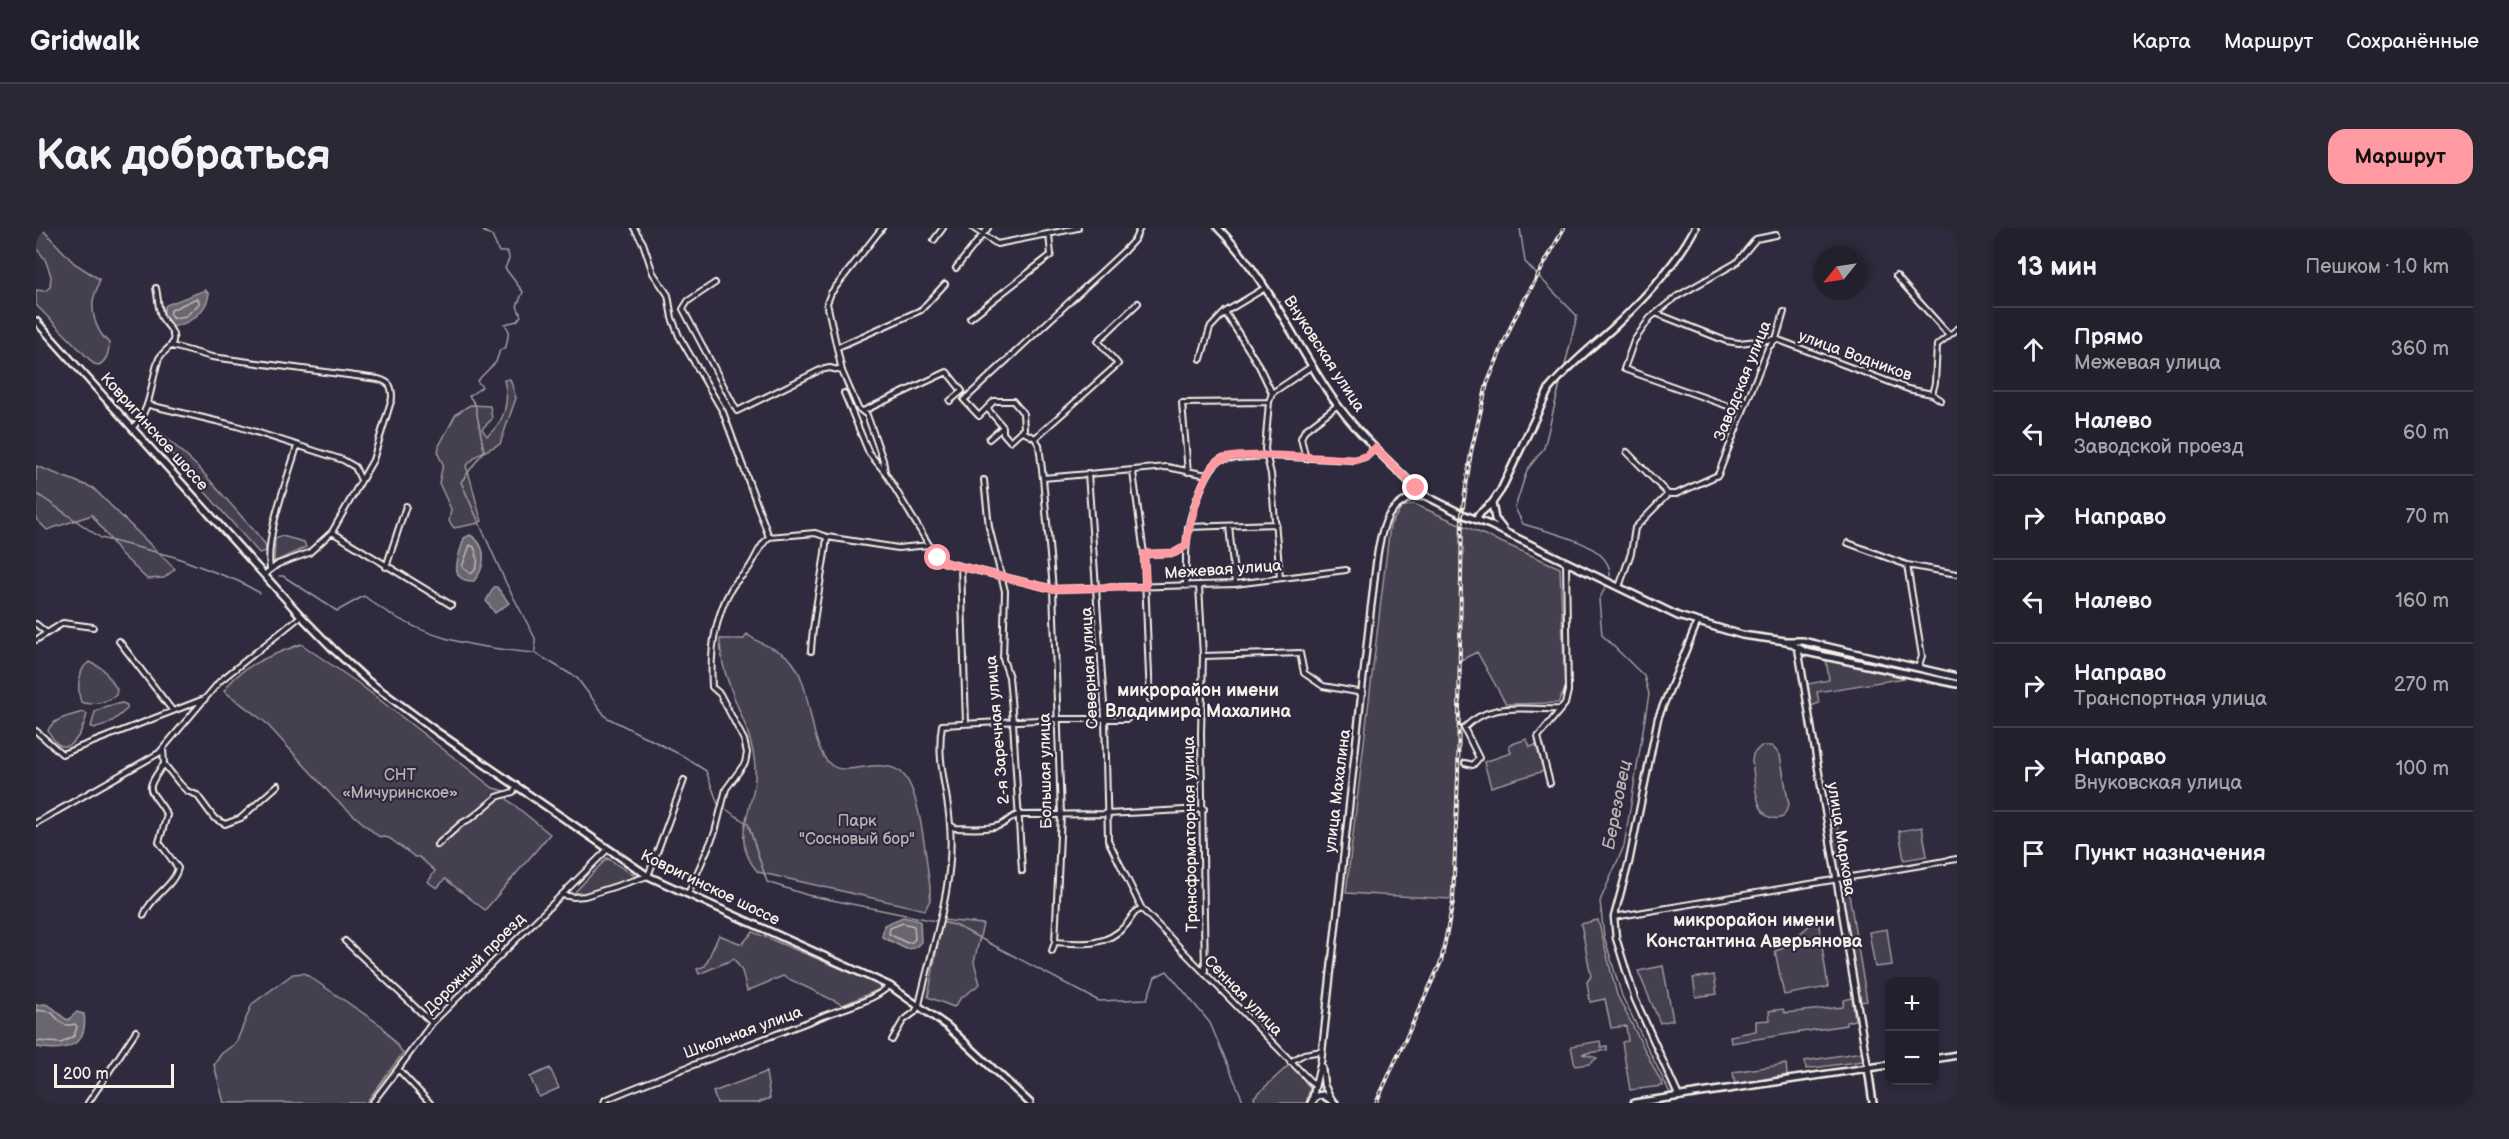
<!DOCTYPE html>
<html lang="ru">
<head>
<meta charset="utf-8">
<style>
	:root { --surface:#23202e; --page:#2b2836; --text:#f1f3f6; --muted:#a3a3aa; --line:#403e4a; --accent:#ff9aa2 }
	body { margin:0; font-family:"Balsamiq Sans",sans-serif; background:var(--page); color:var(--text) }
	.controls { position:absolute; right:18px; bottom:18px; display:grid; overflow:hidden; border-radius:12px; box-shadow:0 3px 9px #0003 }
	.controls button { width:54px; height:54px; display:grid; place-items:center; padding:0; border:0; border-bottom:2px solid var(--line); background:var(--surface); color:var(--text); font:30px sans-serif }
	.compass { position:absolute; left:1777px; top:18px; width:54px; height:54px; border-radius:50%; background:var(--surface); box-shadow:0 3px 9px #0003; rotate:240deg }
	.scale { position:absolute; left:18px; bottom:15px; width:120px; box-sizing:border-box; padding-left:6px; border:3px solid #f4f1e8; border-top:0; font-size:16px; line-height:21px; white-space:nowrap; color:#f4f1e8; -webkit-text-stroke:4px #2f2a3d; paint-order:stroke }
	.stop { position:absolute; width:18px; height:18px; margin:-14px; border:4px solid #ff9aa2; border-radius:50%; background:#fff }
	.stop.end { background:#ff9aa2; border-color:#fff; box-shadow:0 2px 6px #0008 }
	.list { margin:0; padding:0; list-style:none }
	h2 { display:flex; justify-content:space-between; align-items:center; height:78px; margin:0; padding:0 24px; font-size:26px }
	h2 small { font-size:20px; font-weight:400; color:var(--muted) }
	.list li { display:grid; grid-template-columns:39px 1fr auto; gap:18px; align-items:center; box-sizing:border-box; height:84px; padding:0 24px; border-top:2px solid var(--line) }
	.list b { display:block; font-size:22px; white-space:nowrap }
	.list p { margin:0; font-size:20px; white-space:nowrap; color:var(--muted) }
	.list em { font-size:20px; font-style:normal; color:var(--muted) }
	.icon { flex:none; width:33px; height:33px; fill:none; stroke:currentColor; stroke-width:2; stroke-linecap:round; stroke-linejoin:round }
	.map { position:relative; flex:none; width:1921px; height:875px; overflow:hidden; border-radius:18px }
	header { display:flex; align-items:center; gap:36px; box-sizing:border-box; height:84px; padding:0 30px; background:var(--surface); border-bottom:2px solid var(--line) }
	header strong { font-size:28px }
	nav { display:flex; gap:33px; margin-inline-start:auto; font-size:21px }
	.intro { display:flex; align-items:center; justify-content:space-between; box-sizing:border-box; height:144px; padding:0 36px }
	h1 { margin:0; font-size:42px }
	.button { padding:15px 27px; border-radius:18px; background:var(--accent); color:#111; font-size:21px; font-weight:700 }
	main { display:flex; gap:36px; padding:0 36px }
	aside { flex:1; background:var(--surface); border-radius:18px; box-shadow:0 3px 9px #0003 }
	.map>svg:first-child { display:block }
</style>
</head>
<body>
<header>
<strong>Gridwalk</strong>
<nav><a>Карта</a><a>Маршрут</a><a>Сохранённые</a></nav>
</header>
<div class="intro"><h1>Как добраться</h1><a class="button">Маршрут</a></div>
<main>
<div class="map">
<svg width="1921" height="875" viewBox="0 0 1921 875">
	<rect width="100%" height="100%" fill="#2f2a3d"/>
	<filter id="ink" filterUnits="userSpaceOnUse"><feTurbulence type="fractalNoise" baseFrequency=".0167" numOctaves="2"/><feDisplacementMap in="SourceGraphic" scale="12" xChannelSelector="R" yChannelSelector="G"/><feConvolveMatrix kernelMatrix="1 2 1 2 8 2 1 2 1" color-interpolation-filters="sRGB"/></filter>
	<g filter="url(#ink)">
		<path fill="#454050" stroke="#9c989c" stroke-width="1.5" d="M0 0H5L38 35 63 51C63 60 57 66 57 75 56 90 62 105 73 115 73 125 71 132 63 137L58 136 0 77V62L9 63 14 59 15 48 9 31 0 20Z
			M474 151 480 170 464 216 443 226 430 238C437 256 439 274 446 293L439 296 418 300 413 293 415 281 403 255 407 236 402 226 403 218 420 186 434 177 454 178 456 191 446 201 451 208C469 194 474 173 468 152Z
			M116 200H120L163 240 221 306 229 316 230 323 223 325 117 205Z
			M0 238 57 260 139 341 128 350 111 351 85 326 56 287 11 302 0 291Z
			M1378 276 1524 340 1529 461 1522 475 1470 476 1441 424 1423 433 1422 573 1415 671 1310 665 1354 297 1366 279Z
			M246 308 268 314 270 319 238 334 239 311Z
			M711 406C724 418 748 421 757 435 777 461 772 518 795 537 805 545 824 539 836 538 846 537 858 538 866 545 885 563 890 633 894 659V672L889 682 722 644C690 608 722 579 719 539 716 493 684 457 684 411H708Z
			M265 416 322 455 457 560 469 563 472 572 514 606 449 682 409 651 401 660 392 654 399 643 383 629H379L353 610 342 608 299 571 229 494 188 463C205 436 237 427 265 416Z
			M1790 431 1869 450 1781 464 1783 475 1775 478 1772 456 1793 452Z
			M54 434 67 441 81 461 80 467C72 474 55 478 45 474 41 463 42 438 54 434Z
			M86 475 91 477V481C82 489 67 503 55 499L59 484 71 478Z
			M47 484 51 486C45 510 28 536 12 502 18 490 34 488 47 484Z
			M1491 511 1494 519 1500 517 1508 543 1455 559 1448 534 1475 525 1473 517Z
			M1725 518H1736L1744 527 1753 577 1747 589C1718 600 1719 551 1716 533L1717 526Z
			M1797 571 1831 773 1822 774 1789 572Z
			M1886 599 1891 628 1868 632 1863 603Z
			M571 630 601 649 543 667 539 664Z
			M1782 690 1792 759 1748 767 1739 723 1748 720 1747 712 1760 709Z
			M906 692 947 696 938 734 944 756 925 770 918 779 892 769Z
			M1562 692 1581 767 1627 858 1594 862 1586 814 1592 813 1590 798 1575 800 1569 771 1554 774 1551 754 1555 748 1545 696Z
			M1851 701 1856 737 1839 739 1833 704Z
			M717 704 845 757 844 761 807 777 747 748 711 763 706 743 698 731 663 746 661 741 669 738 683 707 706 716Z
			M1627 738 1637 792 1624 795 1602 743Z
			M268 745 346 798 367 825 330 875H188L178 837 185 826 200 815 216 776 257 746Z
			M1678 747 1681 766 1660 769 1657 750Z
			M1816 770 1819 792 1810 794V797L1695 815 1694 808 1720 803V793L1734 792 1733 783 1747 781 1749 785 1807 779 1808 772Z
			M1564 813 1565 819 1571 818V822L1546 826 1561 830 1553 836 1539 838 1535 818Z
			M1826 824 1827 833 1770 841 1769 833Z
			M1255 835 1274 860 1270 875H1219L1218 869Z
			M1750 836 1751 847 1699 857 1697 844Z
			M514 840 523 860 503 869 494 849Z
			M730 844 734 870 722 875H681L677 864Z"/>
		<path fill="#6a6670" stroke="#a19ea0" stroke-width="1.5" d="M169 62 173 66C171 84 152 97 135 99 131 92 124 85 130 77Z
			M434 307C452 317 450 339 438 353 409 354 424 326 428 310Z
			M458 359H461L473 375 459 385 450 373Z
			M867 689 884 693 885 714 879 720 870 721 846 709 848 697Z
			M9 776C22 780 23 789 32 792L41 784 48 786C53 820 26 824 0 819V777Z"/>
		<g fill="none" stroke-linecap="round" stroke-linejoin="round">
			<path stroke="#bdb9b8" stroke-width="1.5" d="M161 70 164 75 150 88 137 90 134 86 135 82Z
				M434 317 438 319C442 329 444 339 435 346L426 339Z
				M867 695 878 698 879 711 876 714 871 715 853 706 854 700Z
				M0 782 15 784C23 792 26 800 39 796L41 799 38 808 25 815 0 813"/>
			<path stroke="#a19ea0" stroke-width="1.5" d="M448 0 447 3 456 8 463 24H472L473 31 469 40 487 64 481 78 485 88 481 93 469 96 473 103 470 119 464 122 460 134 441 153 446 159 433 168 439 176 448 223 425 254 470 355 499 410V425L541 450 570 489 647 528 670 543 682 576 712 596 731 654 771 667 919 697 1063 773 1111 771 1119 749 1131 743 1174 795 1208 875
				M1484 0 1489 34 1541 88 1528 141
				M1525 152 1508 220 1491 242 1479 280 1487 296C1511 304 1576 315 1574 348
				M0 265 65 310 139 329 202 353 224 365
				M243 348H247L301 383 328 368C382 410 433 419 499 425
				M1570 358 1563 372 1566 407 1608 448 1613 466 1588 618 1564 673 1568 708 1586 768 1635 867"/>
			<defs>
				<path id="minor" d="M598 0 607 15 617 45 632 67 636 90 643 108 687 184 733 309
					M846 0 795 65 791 75 806 143 822 180 831 187 847 232 849 244 893 317 907 334 1017 361 1199 356 1310 342
					M937 0 961 16 1042 0
					M898 12 907 0
					M920 40 952 0
					M1860 48 1913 107
					M679 55 652 73 647 81 701 183 784 142 794 140 806 143
					M1189 84 1223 138 1236 165
					M1622 86 1690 113 1703 115 1740 111 1872 161 1896 166 1905 172
					M934 90 1015 27 1013 6
					M136 118 176 129 342 151C354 154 356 158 356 170L337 232 296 304 273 325 242 336 229 346
					M802 119 885 82 909 56
					M1165 131 1174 100 1189 84 1229 60
					M808 165 833 225 848 243
					M1896 166 1899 155 1901 117 1921 101
					M113 177 201 198 307 232 319 239 325 252
					M951 180 958 173H977L987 185 988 201 985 203
					M827 183 911 144 926 163 914 173
					M1706 183 1588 141 1598 113 1614 90 1640 69 1700 35 1720 11 1740 7
					M96 200C116 182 114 157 122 133 125 122 140 120 137 107 136 100 128 95 125 88 122 79 122 69 120 60
					M999 210 985 203 974 213 967 205V199L951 180 943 188 928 172 1088 23 1099 11 1104 0
					M953 211 966 200
					M1591 224 1632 266
					M1270 231 1265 210 1269 202 1302 177
					M1097 244 1108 326 1114 471
					M1152 244 1146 175 1233 174
					M1052 245 1069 490 1072 612 1106 681 1279 858
					M1007 250 1131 239 1171 247
					M948 252 953 299 969 363 967 431 973 449 977 494 986 643
					M1193 298 1199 356
					M1152 299 1240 296
					M296 304 415 377
					M733 309 779 305 791 309 862 320 893 317
					M1812 315 1871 337 1921 346
					M1108 326 1138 325 1149 319
					M1871 337 1886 428 1882 440
					M350 339 370 278
					M925 339 930 496
					M234 342C229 305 251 254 261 218
					M1244 350 1235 246 1229 221 1233 174 1236 165 1276 138
					M1150 358C1150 339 1149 320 1152 302 1155 284 1170 240 1185 231L1232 228 1319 232 1331 228 1339 220
					M1163 358 1167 428 1165 505 1169 746
					M1583 359 1595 325 1599 300 1632 266H1640L1682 247 1732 120 1740 111 1748 84
					M0 396 11 405
					M0 412 27 395 57 399
					M83 413 136 482
					M775 423C777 385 787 347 791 309
					M1167 428 1264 425 1268 445 1287 458 1327 465
					M0 503 26 526 168 471
					M1429 535 1437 537 1443 530 1428 500C1456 472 1488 483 1524 481
					M128 536 144 556 151 563 161 567 178 590 189 596 205 590 242 557
					M1514 555 1502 509 1529 476 1532 463 1530 334
					M0 595 123 525 184 453 265 388
					M914 597 919 600C933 600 949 602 962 598 970 596 974 589 982 587L1071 586 1168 581
					M401 617 426 595 437 589 461 569 477 564 481 558
					M652 666 679 604 690 561 709 535 711 525 708 512 684 466 676 459C674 426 678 391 695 361 700 352 708 347 713 340 722 327 720 322 733 309
					M526 667 538 669 549 668 612 648 648 552
					M108 687C115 668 138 658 142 640L123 614 131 587C116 559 105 567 128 536L127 521
					M1578 689 1921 631
					M309 713 396 795
					M1019 714C1046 716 1070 719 1090 697 1096 690 1097 683 1106 681
					M1016 723 1019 714 1025 586 1017 361 1007 250 1003 217 999 210 1082 136 1062 113 1102 75
					M856 812 867 793 879 784 883 777C896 717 919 659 914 597 912 563 900 533 906 497L1022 491H1091
					M1254 834 1268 826 1286 823
					M52 875 100 803
					M336 875 362 841
					M394 875 362 841 396 795 572 621
					M568 875 569 872C641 841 715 817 787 788 808 780 837 773 853 758"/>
				<path id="tertiary" d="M1762 420 1832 840
					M1286 839 1288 857 1296 872
					M1643 869 1599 771 1580 710 1578 689 1593 634 1622 490 1661 395
					M1276 872 1285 833 1335 379C1339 354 1340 309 1353 287 1359 278 1369 272 1378 267"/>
				<path id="secondary" d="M1182 0C1230 48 1257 112 1295 168 1319 203 1350 231 1380 260
					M1377.5 264a4.5 4.5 0 1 1 9 0a4.5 4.5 0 1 1-9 0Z
					M1386 266 1426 286 1454 297 1642 388 1706 407 1750 413H1767L1921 449
					M1456 275 1459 291 1467 301
					M1442 292V287L1456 275 1465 262 1513 161C1532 138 1555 120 1577 100 1607 72 1640 37 1659 0
					M1752 414 1770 424 1921 456
					M1898 831 1921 827
					M1832 840 1854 837"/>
				<path id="primary" d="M0 93 265 388 299 423 332 453 400 503 612 648 854 758 911 798 994 875
					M1275 875 1281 868 1287 867 1299 875
					M1598 875 1832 840 1837 875"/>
			</defs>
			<use href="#minor" stroke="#f4f1e8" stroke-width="8"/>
			<use href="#tertiary" stroke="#f4f1e8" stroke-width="9"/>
			<use href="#secondary" stroke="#f4f1e8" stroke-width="10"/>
			<use href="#primary" stroke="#f4f1e8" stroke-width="10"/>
			<use href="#minor" stroke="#2f2a3d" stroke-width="4"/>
			<use href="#tertiary" stroke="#2f2a3d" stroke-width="4.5"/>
			<use href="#secondary" stroke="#2f2a3d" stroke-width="5"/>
			<use href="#primary" stroke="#2f2a3d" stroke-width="5"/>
			<defs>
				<path id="rail" d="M1340 875 1405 734 1417 674 1422 548 1426 286 1435 224 1451 156 1477 93 1528 0"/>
			</defs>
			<use href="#rail" stroke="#f4f1e8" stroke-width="4"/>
			<use href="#rail" stroke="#2f2a3d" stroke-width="1.5" stroke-dasharray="4.5" stroke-linecap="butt"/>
		</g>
	</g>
	<g fill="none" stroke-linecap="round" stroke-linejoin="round" filter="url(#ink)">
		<path stroke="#ff9aa2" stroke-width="8" d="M902 330 910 335 1017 361 1110 359 1108 326 1138 325 1150 318C1153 299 1165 245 1182 233 1198 222 1294 231 1319 232L1331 228 1339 220 1380 260"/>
	</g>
	<g text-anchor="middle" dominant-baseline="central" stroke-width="4.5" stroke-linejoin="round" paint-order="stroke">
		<g font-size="16" fill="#f4f1e8" stroke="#2f2a3d">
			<text transform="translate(1288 126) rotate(57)">Внуковская улица</text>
			<text transform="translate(1819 128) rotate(20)">улица Водников</text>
			<text transform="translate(1707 153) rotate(-68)">Заводская улица</text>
			<text transform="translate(118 204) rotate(48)">Ковригинское шоссе</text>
			<text transform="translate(1187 342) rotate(-4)">Межевая улица</text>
			<text transform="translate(1054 440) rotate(-93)">Северная улица</text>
			<text transform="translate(962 502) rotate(-95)">2-я Заречная улица</text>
			<text transform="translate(1010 543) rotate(-91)">Большая улица</text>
			<text transform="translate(1302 563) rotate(-83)">улица Махалина</text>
			<text transform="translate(1155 606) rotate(-91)">Трансформаторная улица</text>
			<text transform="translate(1805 611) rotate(81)">улица Маркова</text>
			<text transform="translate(674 660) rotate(26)">Ковригинское шоссе</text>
			<text transform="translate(439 736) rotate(-45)">Дорожный проезд</text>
			<text transform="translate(1207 768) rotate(46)">Сенная улица</text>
			<text transform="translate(707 805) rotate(-20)">Школьная улица</text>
		</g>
		<g font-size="16" fill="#b7b3b3" stroke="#2f2a3d">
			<text x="364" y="547">СНТ<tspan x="364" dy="18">«Мичуринское»</tspan></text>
			<text x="821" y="593">Парк<tspan x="821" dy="18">"Сосновый бор"</tspan></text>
		</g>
		<g font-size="18" font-weight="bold" fill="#f4f1e8" stroke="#2f2a3d">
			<text x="1162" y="462">микрорайон имени<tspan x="1162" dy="21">Владимира Махалина</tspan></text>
			<text x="1718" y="692">микрорайон имени<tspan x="1718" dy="21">Константина Аверьянова</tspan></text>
		</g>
		<g font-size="18" font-style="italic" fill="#b6b2b2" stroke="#2f2a3d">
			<text transform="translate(1581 577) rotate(-79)">Березовец</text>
		</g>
	</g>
</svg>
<div class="controls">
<button>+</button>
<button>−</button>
</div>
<svg class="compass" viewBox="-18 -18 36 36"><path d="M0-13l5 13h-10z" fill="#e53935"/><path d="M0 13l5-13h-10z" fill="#a3a3aa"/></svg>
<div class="scale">200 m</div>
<div class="stop" style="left:902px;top:330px"></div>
<div class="stop end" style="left:1380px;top:260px"></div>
</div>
<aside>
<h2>13 мин<small>Пешком · 1.0 km</small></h2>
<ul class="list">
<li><svg class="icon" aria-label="ahead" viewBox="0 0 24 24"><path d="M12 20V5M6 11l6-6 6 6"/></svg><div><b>Прямо</b><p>Межевая улица</p></div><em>360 m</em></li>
<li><svg class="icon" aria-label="left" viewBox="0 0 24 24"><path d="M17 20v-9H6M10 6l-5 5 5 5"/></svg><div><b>Налево</b><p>Заводской проезд</p></div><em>60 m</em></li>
<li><svg class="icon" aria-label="right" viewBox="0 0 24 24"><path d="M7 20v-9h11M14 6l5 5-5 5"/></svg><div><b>Направо</b></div><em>70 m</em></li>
<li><svg class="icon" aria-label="left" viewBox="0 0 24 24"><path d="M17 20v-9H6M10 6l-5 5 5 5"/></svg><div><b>Налево</b></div><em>160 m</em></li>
<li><svg class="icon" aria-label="right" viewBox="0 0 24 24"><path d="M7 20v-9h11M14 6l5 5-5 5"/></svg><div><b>Направо</b><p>Транспортная улица</p></div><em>270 m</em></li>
<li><svg class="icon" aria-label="right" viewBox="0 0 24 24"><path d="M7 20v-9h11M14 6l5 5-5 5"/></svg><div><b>Направо</b><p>Внуковская улица</p></div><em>100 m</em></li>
<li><svg class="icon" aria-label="arrive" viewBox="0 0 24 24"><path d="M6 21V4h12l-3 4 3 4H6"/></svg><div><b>Пункт назначения</b></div></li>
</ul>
</aside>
</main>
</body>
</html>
